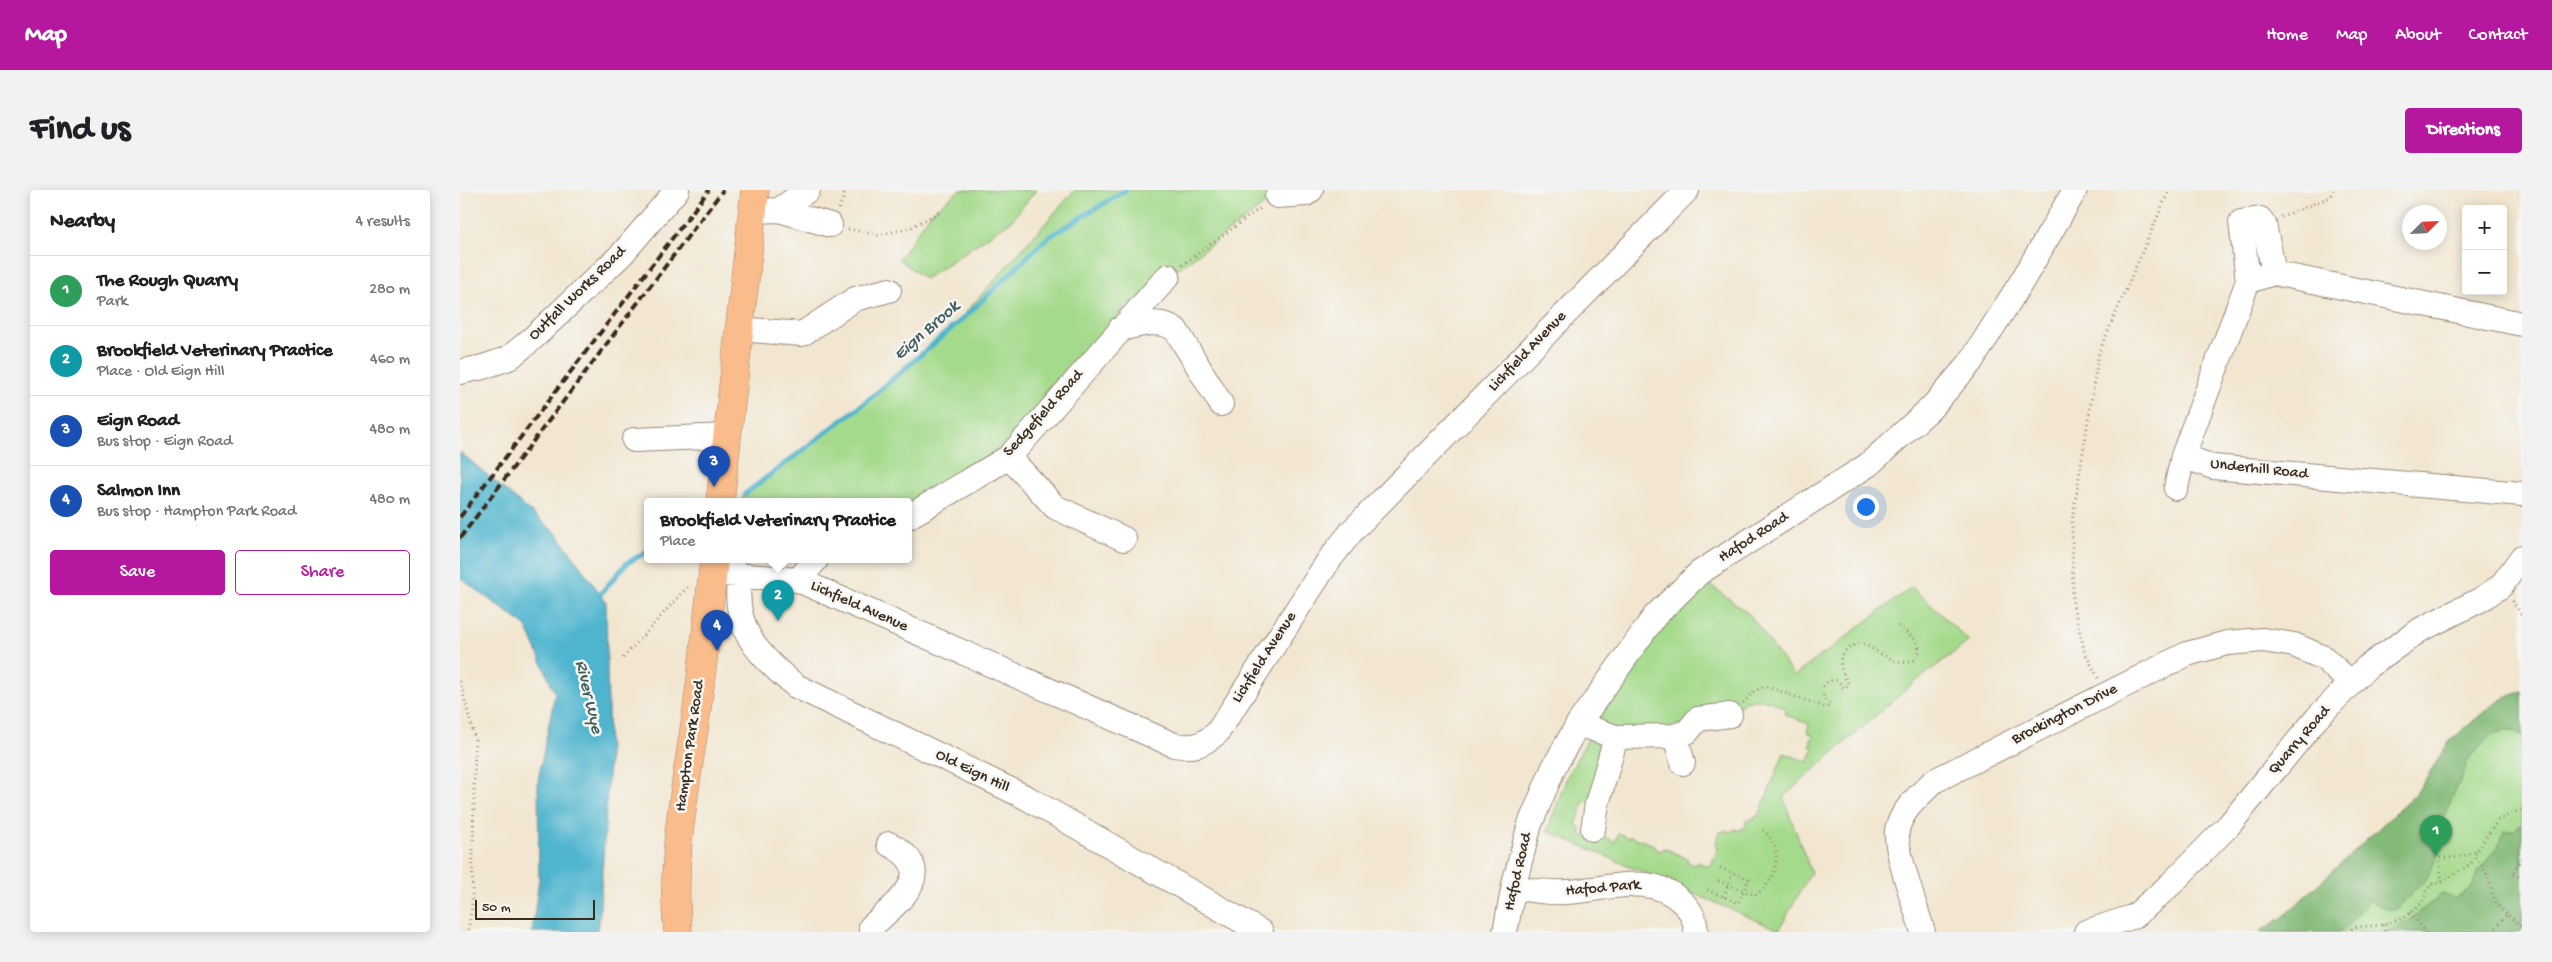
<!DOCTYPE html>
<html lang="en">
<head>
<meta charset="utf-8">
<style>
	:root { --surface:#fff; --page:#f2f2f2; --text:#202124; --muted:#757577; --line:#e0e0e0; --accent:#b5179e }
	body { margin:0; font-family:"Gochi Hand",sans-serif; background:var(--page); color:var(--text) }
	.controls { position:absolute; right:15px; top:15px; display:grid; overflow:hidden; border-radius:5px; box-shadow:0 2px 12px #0003 }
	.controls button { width:45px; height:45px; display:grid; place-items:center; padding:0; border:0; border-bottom:1px solid var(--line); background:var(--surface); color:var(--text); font:25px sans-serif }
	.compass { position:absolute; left:1942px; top:15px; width:45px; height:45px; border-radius:50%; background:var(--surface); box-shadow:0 2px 12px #0003; rotate:66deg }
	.scale { position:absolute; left:15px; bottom:12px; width:120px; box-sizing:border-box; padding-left:5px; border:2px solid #3b2a1e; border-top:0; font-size:14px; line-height:18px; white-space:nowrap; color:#3b2a1e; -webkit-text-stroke:4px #f6f6f2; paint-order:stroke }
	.you { position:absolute; left:1405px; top:316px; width:18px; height:18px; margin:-12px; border:4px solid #fff; border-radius:50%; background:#1a73e8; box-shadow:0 0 0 8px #1a73e833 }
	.badge { display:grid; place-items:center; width:32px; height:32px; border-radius:50%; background:var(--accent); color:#fff; font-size:16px; font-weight:700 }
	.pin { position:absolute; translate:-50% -41px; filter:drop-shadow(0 1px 2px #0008) }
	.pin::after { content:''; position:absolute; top:26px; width:18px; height:15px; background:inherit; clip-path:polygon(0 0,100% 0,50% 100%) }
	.popup { position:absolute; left:184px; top:308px; width:268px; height:65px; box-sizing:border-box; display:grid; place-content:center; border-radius:5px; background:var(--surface); filter:drop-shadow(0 1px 4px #0005); font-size:16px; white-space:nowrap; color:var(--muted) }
	.popup b { font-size:19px; color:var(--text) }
	.popup::after { content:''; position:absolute; left:50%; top:100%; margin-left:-10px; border:10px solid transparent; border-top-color:var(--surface) }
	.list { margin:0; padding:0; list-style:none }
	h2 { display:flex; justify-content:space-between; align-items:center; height:65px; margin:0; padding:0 20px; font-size:21px }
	h2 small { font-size:16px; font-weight:400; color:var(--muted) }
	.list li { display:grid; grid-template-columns:32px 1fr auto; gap:15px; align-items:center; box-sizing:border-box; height:70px; padding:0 20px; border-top:1px solid var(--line) }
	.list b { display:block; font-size:19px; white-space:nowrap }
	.list p { margin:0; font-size:16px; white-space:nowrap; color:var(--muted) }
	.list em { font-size:16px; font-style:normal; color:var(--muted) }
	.actions { display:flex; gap:10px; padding:15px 20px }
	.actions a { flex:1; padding:11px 0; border:1px solid var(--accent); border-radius:5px; text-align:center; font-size:18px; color:var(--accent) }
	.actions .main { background:var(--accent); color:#fff }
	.map { position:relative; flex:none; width:2062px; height:742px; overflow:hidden; border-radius:5px }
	header { display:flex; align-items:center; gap:30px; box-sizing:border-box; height:70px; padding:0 25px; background:var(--accent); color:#fff }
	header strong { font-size:24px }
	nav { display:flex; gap:28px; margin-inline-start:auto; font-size:18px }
	.intro { display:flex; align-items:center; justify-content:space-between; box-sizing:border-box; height:120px; padding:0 30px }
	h1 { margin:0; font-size:35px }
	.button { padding:12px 22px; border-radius:5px; background:var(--accent); color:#fff; font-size:18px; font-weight:700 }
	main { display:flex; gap:30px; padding:0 30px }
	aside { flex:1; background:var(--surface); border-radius:5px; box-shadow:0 2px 12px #0003 }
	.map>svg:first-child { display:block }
</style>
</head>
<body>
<header>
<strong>Map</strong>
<nav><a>Home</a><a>Map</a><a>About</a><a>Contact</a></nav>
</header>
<div class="intro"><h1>Find us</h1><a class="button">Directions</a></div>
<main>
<aside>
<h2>Nearby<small>4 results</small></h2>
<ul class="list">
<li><span class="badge" style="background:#2e9e5b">1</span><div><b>The Rough Quarry</b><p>Park</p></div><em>280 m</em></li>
<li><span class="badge" style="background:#0f9aa8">2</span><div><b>Brookfield Veterinary Practice</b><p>Place · Old Eign Hill</p></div><em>460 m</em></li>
<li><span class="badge" style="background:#1a4fb4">3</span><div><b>Eign Road</b><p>Bus stop · Eign Road</p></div><em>480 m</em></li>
<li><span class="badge" style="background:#1a4fb4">4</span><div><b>Salmon Inn</b><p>Bus stop · Hampton Park Road</p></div><em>480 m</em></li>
</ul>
<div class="actions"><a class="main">Save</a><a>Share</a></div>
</aside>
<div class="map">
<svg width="2062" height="742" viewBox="0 0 2062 742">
	<rect width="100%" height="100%" fill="#f6f6f2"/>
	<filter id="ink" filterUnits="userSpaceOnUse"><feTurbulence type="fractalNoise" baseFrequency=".02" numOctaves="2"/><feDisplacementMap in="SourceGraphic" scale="10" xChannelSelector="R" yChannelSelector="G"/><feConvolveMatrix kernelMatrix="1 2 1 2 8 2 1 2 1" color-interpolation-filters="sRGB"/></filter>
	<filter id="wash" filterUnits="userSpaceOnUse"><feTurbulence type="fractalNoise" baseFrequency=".0096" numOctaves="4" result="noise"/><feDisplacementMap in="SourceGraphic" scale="20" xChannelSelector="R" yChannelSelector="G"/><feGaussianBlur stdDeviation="1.12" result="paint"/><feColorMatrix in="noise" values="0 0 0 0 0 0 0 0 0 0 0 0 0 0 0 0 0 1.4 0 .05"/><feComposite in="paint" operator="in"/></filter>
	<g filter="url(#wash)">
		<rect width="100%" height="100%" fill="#f2e6d0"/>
		<path fill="#a4da8b" stroke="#708254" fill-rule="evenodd" d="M500 0H576L551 31 465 89 439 69 471 23Z
			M615 0H851L816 6 663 120 552 251 448 316V312H280L285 304 481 150Z
			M1248 393 1290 425 1334 486 1452 397 1509 451 1450 496 1323 607 1351 682 1319 740 1087 641 1107 587 1140 527 1202 439ZM1287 510H1307L1326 518 1324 524 1349 534 1347 542 1353 545 1349 556 1354 558 1348 572 1324 563 1299 625 1285 632 1287 636 1277 641 1276 639 1268 643 1267 640 1259 643 1255 656 1258 658 1251 675 1247 676 1238 672 1236 675 1227 672 1228 669 1204 658 1202 661 1193 658 1194 655 1170 646 1168 648 1159 643 1155 652 1142 645 1138 651 1120 644 1121 638 1116 635 1124 611 1137 614 1157 547 1270 525Z
			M2062 501V742H1799L1822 728 1956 604 1990 551 2036 512Z"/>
		<path fill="#83ba77" stroke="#5f724a" d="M2062 501V545L2053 541H2042L2031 545 2008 569 2003 585 1982 630 1978 664 1967 688 1937 719H1926L1910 710 1885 738 1878 742H1799L1822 728 1956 604 1990 551 2036 512Z
			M2062 634V742H1925L1947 732 1982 704 1996 709 2013 696 2019 681 2040 653 2044 641H2054Z"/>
		<path fill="#50b5cf" stroke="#467076" d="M0 262 97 344 146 412 149 571 139 733 136 742H72L79 689 78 590 95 503 66 436 0 388Z"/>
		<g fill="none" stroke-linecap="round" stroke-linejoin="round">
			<path stroke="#50b5cf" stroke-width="5" d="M285 304 406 212 507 125 587 48 666 0
				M136 409 167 373 188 361"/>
		</g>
	</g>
	<g filter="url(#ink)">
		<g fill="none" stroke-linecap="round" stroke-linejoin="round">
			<defs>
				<path id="minor" d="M817 6 846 4 851 0
					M319 20 370 35
					M293 21 319 20 348 0
					M1788 91 1781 32 1800 29 1804 34 1814 83
					M279 139 342 144 395 109 429 100
					M660 139C679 135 700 128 716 140L761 214
					M0 182 23 177 49 168 73 148 162 64 217 0
					M174 250 268 246
					M1723 266 1753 277 2062 304
					M549 267 595 317 664 349
					M1716 298 1723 266 1788 91 1814 83 2062 134
					M448 327 549 267 708 86
					M252 383 338 390 714 555C735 558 741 556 757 543L869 370 892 341 1227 0
					M280 384C271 437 297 465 336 496L567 608 801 742
					M338 390 356 370
					M1118 534 1156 547 1215 546 1227 542 1238 529 1270 525
					M1215 546 1223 573
					M1133 639 1137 614 1156 547
					M1054 697C1072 701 1089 703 1107 702 1146 700 1191 681 1222 712 1232 721 1235 729 1236 742
					M411 742V737C437 713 482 681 429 654
					M1045 742 1055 690 1070 634 1094 577 1118 534 1195 426 1239 383 1408 275 1471 218 1510 173 1562 91 1615 0
					M1463 742C1457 721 1434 659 1437 640 1441 620 1461 604 1474 591L1727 464 1767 453 1803 450 1834 455 1864 468 1891 493
					M1626 742 1675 726 1711 694 1769 635 1857 528 1907 477 1960 440 2020 410 2041 396 2062 367"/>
				<path id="major" d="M260 312 295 0
					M218 742C210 672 225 602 235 533 243 479 248 424 254 370"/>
			</defs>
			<use href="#minor" stroke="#968877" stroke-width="26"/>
			<use href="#major" stroke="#968877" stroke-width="29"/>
			<path stroke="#968877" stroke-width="3" stroke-dasharray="1 4" stroke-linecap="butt" d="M379 19 386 0
				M1821 27 1870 7 1873 0
				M388 39 418 45 450 38 481 21
				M722 75 802 17
				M2052 411 2062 425
				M163 468 230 394
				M1638 488 1625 463 1613 414 1612 331 1639 162 1709 0
				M0 491 15 550 12 717 8 742
				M1283 513 1294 501 1306 496 1367 518 1370 514 1364 509 1362 498 1368 491 1377 490 1384 498 1389 495C1378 474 1374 462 1400 453 1418 459 1436 479 1455 470L1460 460 1455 449 1436 434
				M2015 667C2019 673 2026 680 2028 687 2033 704 2033 713 2047 724
				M2062 668 2052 684 2062 688
				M1258 691 1295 705C1318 693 1325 654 1302 640
				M1982 692 1979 668 1999 667 2016 662
				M1247 700 1278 713 1289 689 1260 678
				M1264 707 1272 683
				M1950 723 1966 742
				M1923 735 1925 742
				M1887 742 1896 737 1923 735 1944 728 1962 713 1967 700 1972 694 1982 692 2011 674 2016 662 2038 630 2062 619
				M2033 742 2047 724 2062 737"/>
			<use href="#minor" stroke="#fff" stroke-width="24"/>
			<use href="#major" stroke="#f9bc8a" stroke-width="28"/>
			<path stroke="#3b2a1e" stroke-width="4" stroke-dasharray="8 4" stroke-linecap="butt" d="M0 327 249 0
				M0 348 263 0"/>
		</g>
	</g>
	<g text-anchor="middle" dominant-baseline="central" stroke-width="5" stroke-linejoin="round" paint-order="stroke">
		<g font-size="16" fill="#3b2a1e" stroke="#f6f6f2">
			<text transform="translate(118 104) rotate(-44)">Outfall Works Road</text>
			<text transform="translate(1068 162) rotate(-46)">Lichfield Avenue</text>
			<text transform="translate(584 224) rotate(-48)">Sedgefield Road</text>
			<text transform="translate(1799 280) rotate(6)">Underhill Road</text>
			<text transform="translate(1294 348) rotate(-33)">Hafod Road</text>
			<text transform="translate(399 417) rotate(24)">Lichfield Avenue</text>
			<text transform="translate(805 468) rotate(-57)">Lichfield Avenue</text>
			<text transform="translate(1605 525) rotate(-27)">Brockington Drive</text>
			<text transform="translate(1840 551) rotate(-49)">Quarry Road</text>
			<text transform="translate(231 556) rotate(-82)">Hampton Park Road</text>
			<text transform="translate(512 582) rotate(26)">Old Eign Hill</text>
			<text transform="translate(1059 682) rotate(-77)">Hafod Road</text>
			<text transform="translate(1143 699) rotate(-5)">Hafod Park</text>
		</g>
		<g font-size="18" font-style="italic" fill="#425b5c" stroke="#f6f6f2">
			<text transform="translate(467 141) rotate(-41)">Eign Brook</text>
			<text transform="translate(128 507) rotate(77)">River Wye</text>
		</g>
	</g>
</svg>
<div class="controls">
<button>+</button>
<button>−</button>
</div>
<svg class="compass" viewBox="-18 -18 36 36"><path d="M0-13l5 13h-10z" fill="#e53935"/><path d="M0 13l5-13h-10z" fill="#757577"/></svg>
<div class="scale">50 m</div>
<div class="you"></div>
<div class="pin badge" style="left:1976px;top:666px;background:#2e9e5b">1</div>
<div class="pin badge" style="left:318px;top:431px;background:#0f9aa8">2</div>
<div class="popup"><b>Brookfield Veterinary Practice</b>Place</div>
<div class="pin badge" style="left:254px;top:297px;background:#1a4fb4">3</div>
<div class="pin badge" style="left:257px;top:461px;background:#1a4fb4">4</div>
</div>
</main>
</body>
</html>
